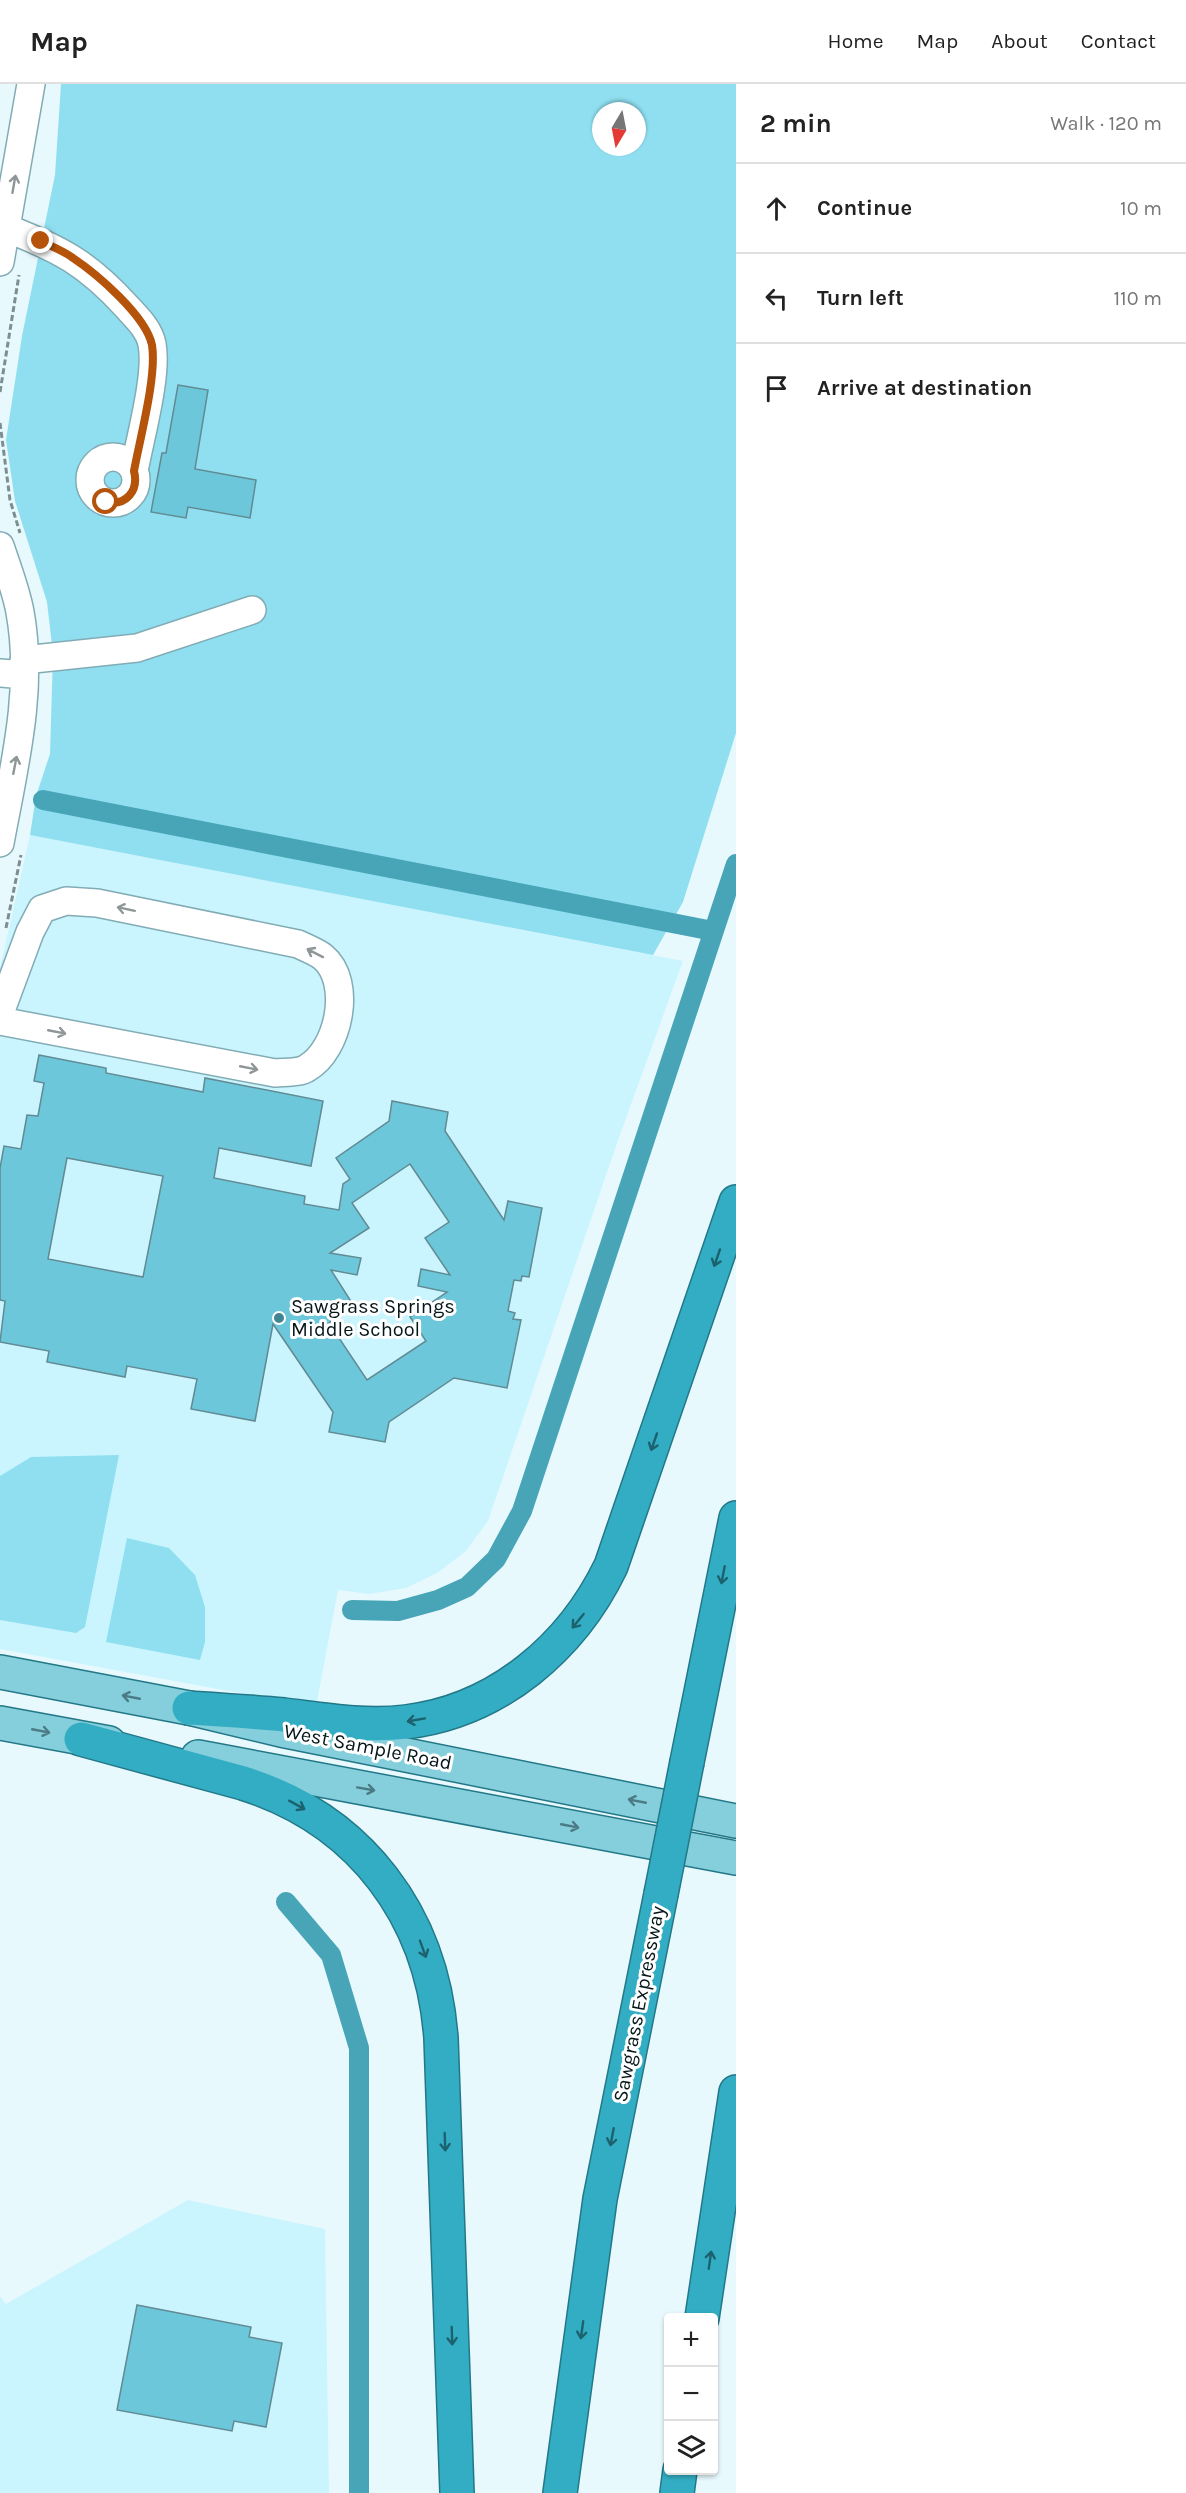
<!DOCTYPE html>
<html lang="en">
<head>
<meta charset="utf-8">
<style>
	:root { --surface:#fff; --page:#f2f2f2; --text:#222; --muted:#767676; --line:#e0e0e0 }
	body { margin:0; font-family:Karla,sans-serif; background:var(--page); color:var(--text) }
	.controls { position:absolute; right:18px; bottom:18px; display:grid; overflow:hidden; border-radius:6px; box-shadow:0 2px 4px #0004 }
	.controls button { width:54px; height:54px; display:grid; place-items:center; padding:0; border:0; border-bottom:2px solid var(--line); background:var(--surface); color:var(--text); font:30px sans-serif }
	.compass { position:absolute; left:592px; top:18px; width:54px; height:54px; border-radius:50%; background:var(--surface); box-shadow:0 2px 4px #0004; rotate:190deg }
	.stop { position:absolute; width:18px; height:18px; margin:-14px; border:4px solid #b45309; border-radius:50%; background:#fff }
	.stop.end { background:#b45309; border-color:#fff; box-shadow:0 2px 6px #0008 }
	.list { margin:0; padding:0; list-style:none }
	h2 { display:flex; justify-content:space-between; align-items:center; height:78px; margin:0; padding:0 24px; font-size:26px }
	h2 small { font-size:20px; font-weight:400; color:var(--muted) }
	.list li { display:grid; grid-template-columns:39px 1fr auto; gap:18px; align-items:center; box-sizing:border-box; height:90px; padding:0 24px; border-top:2px solid var(--line) }
	.list b { display:block; font-size:22px; white-space:nowrap }
	.list em { font-size:20px; font-style:normal; color:var(--muted) }
	.icon { flex:none; width:33px; height:33px; fill:none; stroke:currentColor; stroke-width:2; stroke-linecap:round; stroke-linejoin:round }
	.map { position:relative; flex:none; width:736px; height:2409px; overflow:hidden }
	header { display:flex; align-items:center; gap:36px; box-sizing:border-box; height:84px; padding:0 30px; background:var(--surface); border-bottom:2px solid var(--line) }
	header strong { font-size:28px }
	nav { display:flex; gap:33px; margin-inline-start:auto; font-size:21px }
	main { display:flex }
	aside { flex:1; background:var(--surface) }
	.map>svg:first-child { display:block }
</style>
</head>
<body>
<header>
<strong>Map</strong>
<nav><a>Home</a><a>Map</a><a>About</a><a>Contact</a></nav>
</header>
<main>
<div class="map">
<svg width="736" height="2409" viewBox="0 0 736 2409">
	<rect width="100%" height="100%" fill="#e8f9fd"/>
	<path fill="#caf5fe" d="M30 751 683 877 617 1059 488 1437 465 1468 437 1489 406 1504 369 1510 338 1506 316 1623 0 1565V884Z
		M188 2116 325 2145 329 2409H0V2212L6 2220Z"/>
	<path fill="#8fdff0" fill-rule="evenodd" d="M61 0H736V649L683 818 653 871 30 751 36 712 50 670 53 570 47 518 15 417 6 356 22 252 55 91ZM601 27H637V63H601Z
		M119 1371 85 1543 76 1549 0 1536V1392L31 1373Z
		M127 1454 169 1464 195 1491 205 1523V1558L200 1576 106 1558Z"/>
	<g fill="none" stroke-linecap="round" stroke-linejoin="round">
		<path stroke="#48a5b7" stroke-width="20" d="M43 716 713 847
			M352 1526 398 1527 438 1516 467 1503 496 1475 522 1427 736 780
			M286 1818 331 1871 359 1964V2409"/>
	</g>
	<path fill="#6cc7da" stroke="#618a93" stroke-width="1.5" fill-rule="evenodd" d="M178 301 208 306 195 385 256 396 250 434 188 423 186 434 151 428 162 369H166Z
		M39 971 106 984V989L203 1008 205 994 323 1017 311 1082 219 1064 214 1094 305 1112 304 1120 339 1126 343 1100 350 1095 336 1074 389 1037 392 1017 448 1028 445 1047 504 1136 508 1117 542 1124 529 1193 522 1192 521 1197 514 1196 508 1227 515 1229 513 1235 521 1236 507 1304 454 1294 389 1338 385 1358 329 1348 333 1328 273 1240 255 1337 191 1325 197 1295 127 1282 125 1293 47 1278 49 1267 0 1258 5 1217 0 1216V1084L4 1062 21 1065 27 1031 38 1032 44 999 34 997ZM67 1074 163 1092 143 1193 48 1175ZM410 1080 449 1138 425 1154 450 1191 421 1185 418 1202 447 1208 410 1233 426 1257 367 1296 329 1239 354 1222 331 1186 357 1191 361 1174 330 1169 369 1144 352 1119Z
		M137 2221 251 2243 249 2253 282 2259 266 2343 234 2337 232 2347 117 2326Z"/>
	<g fill="none" stroke-linecap="round" stroke-linejoin="round">
		<defs>
			<path id="minor" d="M6 144C60 165 87 179 127 223 137 234 149 245 152 260 158 291 140 354 134 387
				M0 178 31 0
				M90 396a23 23 0 1 1 46 0a23 23 0 1 1-46 0Z
				M0 462C7 483 16 506 20 528 34 605 14 683 0 759
				M24 576 137 564 252 526
				M0 589 24 591
				M0 929 30 848 42 825 66 817 97 819 298 860C306 864 317 868 323 873 353 898 339 966 307 984 300 989 285 988 275 989L0 937"/>
			<path id="major" d="M0 1588 189 1624 281 1646 736 1737
				M0 1639 109 1659
				M198 1673 736 1774"/>
			<path id="highway" d="M189 1624C220 1626 252 1628 284 1631 325 1636 365 1643 406 1638 498 1627 572 1563 611 1482L736 1118
				M81 1655 243 1699C361 1736 432 1832 441 1954L457 2409
				M687 1678 736 1434
				M702 2234 736 2008
				M560 2409 600 2115 661 1810
				M677 2409 680 2386"/>
		</defs>
		<use href="#minor" stroke="#82acb5" stroke-width="30"/>
		<use href="#major" stroke="#237888" stroke-width="36"/>
		<use href="#highway" stroke="#237888" stroke-width="36"/>
		<path stroke="#7d8e91" stroke-width="3" stroke-dasharray="6 3" stroke-linecap="butt" d="M0 308 19 191
			M0 339 10 416 20 449
			M6 844 21 771"/>
		<use href="#minor" stroke="#fff" stroke-width="27"/>
		<use href="#major" stroke="#85cedb" stroke-width="33"/>
		<use href="#highway" stroke="#33adc3" stroke-width="33"/>
		<defs>
			<path id="highway-bridge" d="M661 1810 687 1678"/>
		</defs>
		<use href="#highway-bridge" stroke="#237888" stroke-width="36" stroke-linecap="butt"/>
		<use href="#highway-bridge" stroke="#33adc3" stroke-width="33"/>
	</g>
	<defs><path id="oneway-shaft" d="M-6 0H5M1.5-3L5.5 0L1.5 3" fill="none" stroke-width="1.6" stroke-linecap="round" stroke-linejoin="round" transform="scale(1.5)"/></defs>
	<g stroke="#8e9698">
		<use href="#oneway-shaft" transform="translate(14 100) rotate(-80)"/>
		<use href="#oneway-shaft" transform="translate(15 681) rotate(-79)"/>
		<use href="#oneway-shaft" transform="translate(126 825) rotate(-168)"/>
		<use href="#oneway-shaft" transform="translate(315 869) rotate(-153)"/>
		<use href="#oneway-shaft" transform="translate(57 948) rotate(11)"/>
		<use href="#oneway-shaft" transform="translate(249 984) rotate(11)"/>
	</g>
	<g stroke="#1c626e">
		<use href="#oneway-shaft" transform="translate(717 1174) rotate(109)"/>
		<use href="#oneway-shaft" transform="translate(654 1358) rotate(109)"/>
		<use href="#oneway-shaft" transform="translate(723 1491) rotate(101)"/>
		<use href="#oneway-shaft" transform="translate(578 1537) rotate(129)"/>
		<use href="#oneway-shaft" transform="translate(416 1636) rotate(170)"/>
		<use href="#oneway-shaft" transform="translate(297 1721) rotate(29)"/>
		<use href="#oneway-shaft" transform="translate(423 1865) rotate(70)"/>
		<use href="#oneway-shaft" transform="translate(612 2053) rotate(101)"/>
		<use href="#oneway-shaft" transform="translate(445 2058) rotate(88)"/>
		<use href="#oneway-shaft" transform="translate(710 2176) rotate(-82)"/>
		<use href="#oneway-shaft" transform="translate(582 2246) rotate(98)"/>
		<use href="#oneway-shaft" transform="translate(452 2252) rotate(88)"/>
	</g>
	<g stroke="#4b7b84">
		<use href="#oneway-shaft" transform="translate(131 1613) rotate(-169)"/>
		<use href="#oneway-shaft" transform="translate(41 1647) rotate(11)"/>
		<use href="#oneway-shaft" transform="translate(366 1705) rotate(10)"/>
		<use href="#oneway-shaft" transform="translate(637 1717) rotate(-169)"/>
		<use href="#oneway-shaft" transform="translate(570 1742) rotate(11)"/>
	</g>
	<g fill="none" stroke-linecap="round" stroke-linejoin="round">
		<path stroke="#b45309" stroke-width="8" d="M41 157C51 162 64 167 73 174 97 190 146 232 152 261 157 292 140 354 134 387 139 407 126 422 106 418"/>
	</g>
	<circle fill="#408593" stroke="#fff" stroke-width="2" cx="279" cy="1234" r="6"/>
	<g text-anchor="middle" dominant-baseline="central" stroke-width="6" stroke-linejoin="round" paint-order="stroke">
		<g font-size="20" fill="#051619" stroke="#fff" text-anchor="start">
			<text x="291" y="1222">Sawgrass Springs<tspan x="291" dy="23">Middle School</tspan></text>
		</g>
		<g font-size="20" fill="#051619" stroke="#fff">
			<text transform="translate(368 1663) rotate(11)">West Sample Road</text>
			<text transform="translate(639 1920) rotate(-79)">Sawgrass Expressway</text>
		</g>
	</g>
</svg>
<div class="controls">
<button>+</button>
<button>−</button>
<button><svg class="icon" aria-label="layers" viewBox="0 0 24 24"><path d="M12 4l9 5-9 5-9-5zM3 14l9 5 9-5"/></svg></button>
</div>
<svg class="compass" viewBox="-18 -18 36 36"><path d="M0-13l5 13h-10z" fill="#e53935"/><path d="M0 13l5-13h-10z" fill="#767676"/></svg>
<div class="stop" style="left:106px;top:418px"></div>
<div class="stop end" style="left:41px;top:157px"></div>
</div>
<aside>
<h2>2 min<small>Walk · 120 m</small></h2>
<ul class="list">
<li><svg class="icon" aria-label="ahead" viewBox="0 0 24 24"><path d="M12 20V5M6 11l6-6 6 6"/></svg><div><b>Continue</b></div><em>10 m</em></li>
<li><svg class="icon" aria-label="left" viewBox="0 0 24 24"><path d="M17 20v-9H6M10 6l-5 5 5 5"/></svg><div><b>Turn left</b></div><em>110 m</em></li>
<li><svg class="icon" aria-label="arrive" viewBox="0 0 24 24"><path d="M6 21V4h12l-3 4 3 4H6"/></svg><div><b>Arrive at destination</b></div></li>
</ul>
</aside>
</main>
</body>
</html>
